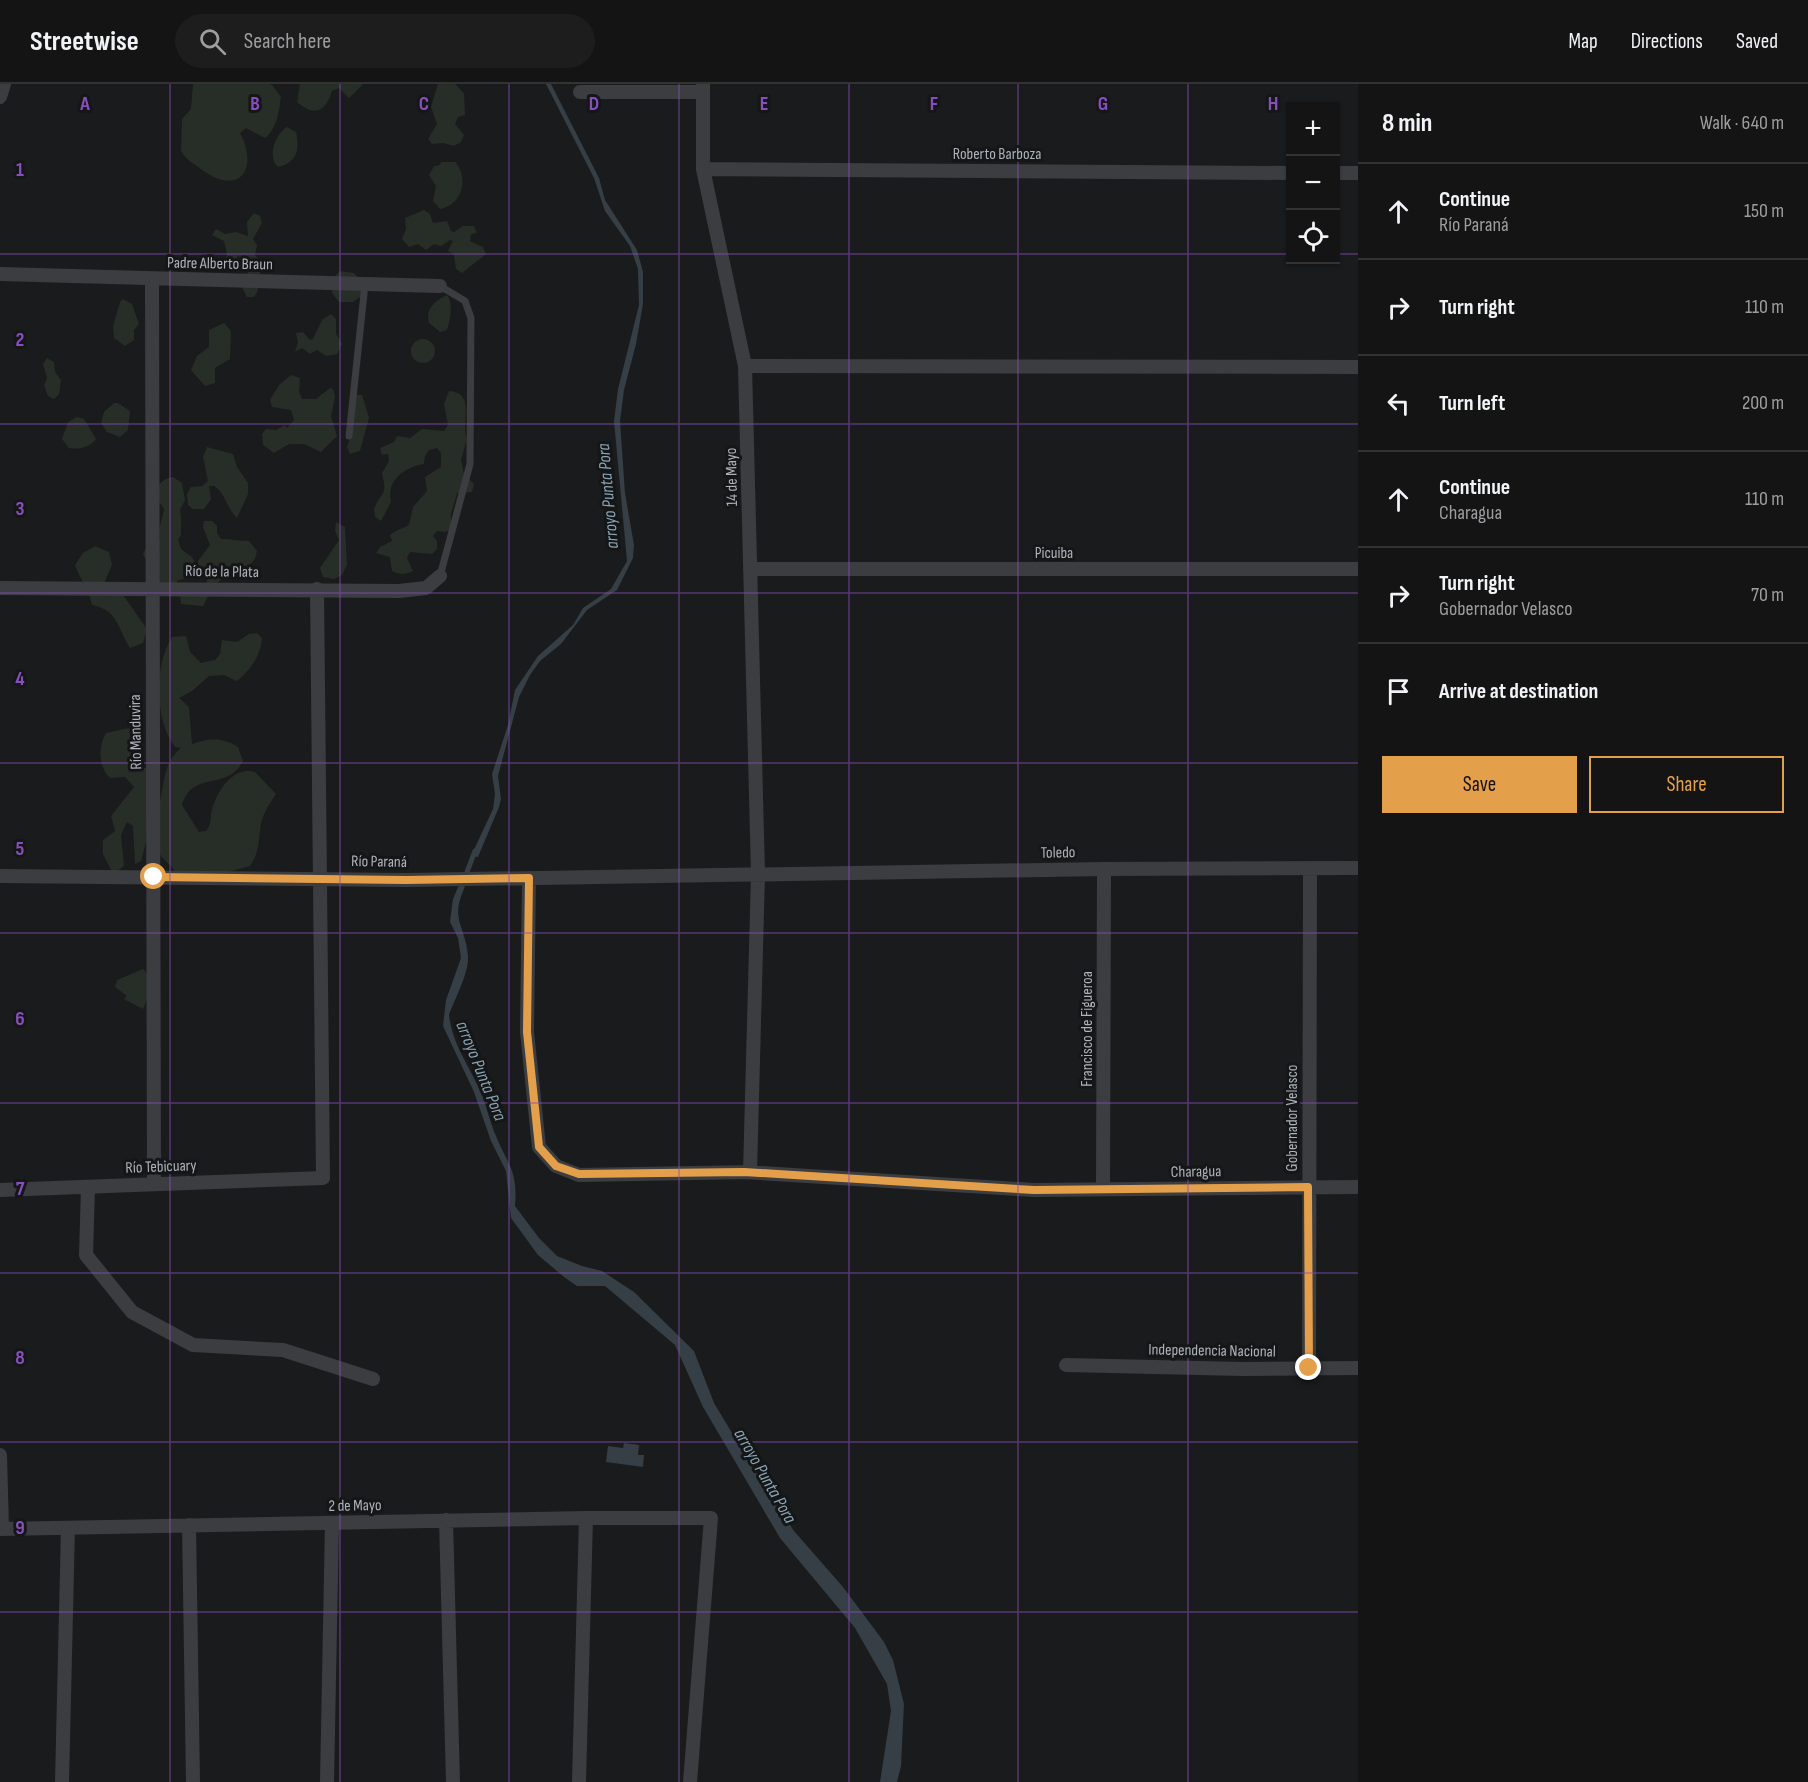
<!DOCTYPE html>
<html lang="en">
<head>
<meta charset="utf-8">
<style>
	:root { --surface:#141415; --page:#1d1d1e; --text:#f1f3f6; --muted:#9d9ea0; --line:#333334; --accent:#e49f4b }
	body { margin:0; font-family:"Sofia Sans Condensed",sans-serif; background:var(--page); color:var(--text) }
	.controls { position:absolute; right:18px; top:18px; display:grid; overflow:hidden; border-radius:0px; box-shadow:0 2px 4px #0004 }
	.controls button { width:54px; height:54px; display:grid; place-items:center; padding:0; border:0; border-bottom:2px solid var(--line); background:var(--surface); color:var(--text); font:30px sans-serif }
	.stop { position:absolute; width:18px; height:18px; margin:-14px; border:4px solid #e49f4b; border-radius:50%; background:#fff }
	.stop.end { background:#e49f4b; border-color:#fff; box-shadow:0 2px 6px #0008 }
	.list { margin:0; padding:0; list-style:none }
	h2 { display:flex; justify-content:space-between; align-items:center; height:78px; margin:0; padding:0 24px; font-size:26px }
	h2 small { font-size:20px; font-weight:400; color:var(--muted) }
	.list li { display:grid; grid-template-columns:39px 1fr auto; gap:18px; align-items:center; box-sizing:border-box; height:96px; padding:0 24px; border-top:2px solid var(--line) }
	.list b { display:block; font-size:22px; white-space:nowrap }
	.list p { margin:0; font-size:20px; white-space:nowrap; color:var(--muted) }
	.list em { font-size:20px; font-style:normal; color:var(--muted) }
	.actions { display:flex; gap:12px; padding:18px 24px }
	.actions a { flex:1; padding:14px 0; border:2px solid var(--accent); border-radius:0px; text-align:center; font-size:21px; color:var(--accent) }
	.actions .main { background:var(--accent); color:#111 }
	.icon { flex:none; width:33px; height:33px; fill:none; stroke:currentColor; stroke-width:2; stroke-linecap:round; stroke-linejoin:round }
	.map { position:relative; flex:none; width:1358px; height:1698px; overflow:hidden }
	header { display:flex; align-items:center; gap:36px; box-sizing:border-box; height:84px; padding:0 30px; background:var(--surface); border-bottom:2px solid var(--line) }
	header strong { font-size:28px }
	nav { display:flex; gap:33px; margin-inline-start:auto; font-size:21px }
	.search { width:420px; height:54px; background:var(--page); display:flex; align-items:center; gap:15px; box-sizing:border-box; padding:0 21px; border-radius:33px; color:var(--muted); font-size:22px }
	main { display:flex }
	aside { flex:1; background:var(--surface) }
	.map>svg:first-child { display:block }
</style>
</head>
<body>
<header>
<strong>Streetwise</strong>
<div class="search"><svg class="icon" aria-label="search" viewBox="0 0 24 24"><circle cx="10" cy="10" r="6"/><path d="M15 15l6 6"/></svg>Search here</div>
<nav><a>Map</a><a>Directions</a><a>Saved</a></nav>
</header>
<main>
<div class="map">
<svg width="1358" height="1698" viewBox="0 0 1358 1698">
	<rect width="100%" height="100%" fill="#1a1b1c"/>
	<path fill="#272e27" d="M193 0H268L272 1 281 13C279 27 277 45 265 54L246 44 240 49C259 85 240 113 202 86 193 79 186 76 181 67L182 35 191 25Z
		M300 0H363L349 14 339 4 332 7C326 28 314 33 297 18Z
		M438 0H455L464 9 465 31 458 33 455 40 464 51 461 58 454 62 443 59 432 60 428 55 437 40 431 23Z
		M287 43 296 48C300 66 297 79 278 83 267 73 275 50 287 43Z
		M441 78H455C469 93 463 121 440 125L433 117 436 102 429 91 434 82 440 81Z
		M424 126 430 130 433 139 447 137 451 147 454 148 463 142H474L477 149 471 150 470 157 483 163 486 170 462 189 456 185 454 171 448 167 453 157 450 156 441 162 434 160 426 166 418 160 409 163 402 155 406 145 405 134Z
		M254 129 260 132 262 139 253 155 257 161 255 171C263 181 262 183 259 194 257 203 260 205 254 213H247L242 203 250 183 238 171 234 188 224 184 227 170 224 157 212 151 216 145 225 150 236 148 248 152 247 138Z
		M340 187 354 189 364 200 360 213 353 218H339L332 209 333 194Z
		M447 211C454 220 450 236 447 246L440 248 429 239C425 224 435 217 447 211Z
		M123 215 132 220 139 240 134 246V256L125 262 114 254 113 242 120 218Z
		M331 230 336 235V250L342 260 337 270 326 272 317 266 310 270 302 264 295 268 298 258 296 249 303 248 310 256 313 255 322 236Z
		M224 239 231 247 230 275 215 284V299L205 302 191 286 197 272 209 263V246Z
		M411 267a12 12 0 1 1 24 0a12 12 0 1 1-24 0Z
		M47 274 54 278 55 288 61 296 59 310 54 315 48 312 44 301 47 294 43 280Z
		M291 291 300 294 299 308 302 315H316L330 304 333 305 335 313 331 332 337 352 321 368 304 360H289L274 369 263 361 262 350 266 345 276 346 285 341 287 344 294 336 291 326 272 323 270 316 279 301Z
		M449 307C477 309 460 340 467 355L461 376 464 390 474 400 472 408 457 409 451 430V445L445 448 437 447 433 452 437 457V465L432 470 410 468 407 474 413 487C405 491 400 491 392 487L390 473 376 469 380 463 392 457 390 451C412 436 407 451 413 423L427 407 425 393 441 383V369L437 364 429 366 425 372 424 380C405 383 386 396 391 418L381 437 375 433 374 426C381 405 388 415 382 389L389 377 388 370 382 371 380 364 394 358 397 352 410 354 422 345 444 347 448 341 444 320Z
		M355 311H362L369 334 360 367 350 370 347 363 352 349Z
		M114 319H118L130 327 128 346 120 353 107 348 101 339 104 328Z
		M77 333 84 335 96 355C90 363 79 366 69 364L62 355 68 338Z
		M207 363 233 370 237 383 248 399V410L237 434C226 424 226 409 214 402H209L211 415 204 425H193L188 421 187 410 191 403 202 402 208 397 203 373Z
		M173 393 182 399 185 416 180 426C182 434 181 441 181 449 181 456 177 451 179 459 182 474 202 467 191 492L177 497V504L158 500 143 470 146 464 160 454 159 446 164 426C163 421 158 419 157 414 153 404 164 393 173 393Z
		M204 437H212L217 442V449L221 455C230 455 239 457 249 457L257 467 255 475 245 486 224 493 213 503 203 522 181 520 180 506 207 502V495L197 484 198 477 210 461 203 443Z
		M336 438 345 443 347 481 342 491 334 495 323 493 320 484 339 456 335 447Z
		M95 462 109 468 112 481 105 497 109 510 123 511 147 545 143 559 130 564C117 543 118 526 92 521 89 505 80 496 75 481L83 469Z
		M257 549 262 554C261 571 250 587 237 597L224 591 209 592 192 607 179 614 189 623 192 660C208 654 223 653 238 663L243 677C228 708 193 685 182 721L199 748 206 747C212 740 210 733 212 725 218 706 233 682 255 688L276 710C270 719 263 729 261 740 258 756 260 768 250 782L228 788H176L161 772 149 747 141 777 135 780 133 742 127 738 121 751 124 782 113 790 103 770V756L115 747 111 732 134 703 125 693 110 694C98 683 98 662 106 649L129 644 135 648 142 664 136 677 139 683 146 684 155 703 154 733C167 710 158 683 181 664L175 663C154 635 154 582 172 553L186 552 190 568 201 579 215 576 220 570 222 556 237 558 249 550Z
		M143 885C153 894 149 913 143 925L124 915 127 912 115 903 117 896Z"/>
	<path fill="#353f45" d="M546 0H551L599 94 605 116 637 166 643 188V220L636 260 624 306 620 337 625 409 634 461 633 474 617 506 587 526 561 560 540 577 530 591 519 613 498 692 501 715 499 723 478 773 471 772 493 725 495 710 492 690 508 641 515 606 538 572 573 541 583 524 611 505 627 477 614 337 618 305 639 221 638 185 630 162 605 127 594 94Z
		M458 803H465C449 836 466 842 468 872 469 890 455 914 449 931 452 958 467 979 479 1004 486 1019 489 1036 496 1052 508 1081 518 1087 515 1122L539 1154 557 1172 582 1182 602 1187 634 1208 694 1267 714 1319 752 1382 794 1447 843 1503 884 1558 893 1576 904 1620 901 1682 897 1698H880L891 1627 887 1600 855 1544 780 1454 703 1323 675 1261 605 1202H577L564 1193 538 1171 511 1134 506 1087 491 1057 474 1008 443 942 446 916 461 874 458 854 450 838 453 815Z
		M624 1359 639 1361 638 1371H644L643 1383 606 1378 608 1362 623 1364Z"/>
	<g fill="none" stroke-linecap="round" stroke-linejoin="round">
		<path stroke="#353f45" stroke-width="5" d="M459 809 475 767"/>
		<path stroke="#3c3d41" stroke-width="7" d="M349 352 365 200
			M440 492 470 380 471 234 465 217 440 202"/>
		<path stroke="#3c3d41" stroke-width="14" d="M580 8H703
			M0 13 4 0
			M703 85 1290 89
			M1336 89H1358
			M0 190 440 202
			M152 195 154 1100
			M745 282 1358 283
			M750 485H1358
			M0 504 399 507 426 504 440 492
			M0 792 406 796 1104 785 1358 784
			M529 794 527 948 539 1063 556 1082 579 1091 750 1088 758 790 745 282 703 85V0
			M744 1088 1034 1106 1358 1103
			M88 1103 86 1171 132 1228 193 1261 283 1266 373 1295
			M1103 1105 1104 785
			M0 1106 323 1094 317 505
			M1066 1281 1243 1285 1358 1284
			M1309 1284 1310 785
			M0 1371 2 1445
			M446 1436 453 1698
			M189 1441 193 1698
			M0 1445 586 1434H711L690 1698
			M62 1698 68 1444
			M327 1698 332 1439
			M579 1698 586 1434"/>
	</g>
	<g fill="none" stroke-linecap="round" stroke-linejoin="round">
		<path stroke="#e49f4b" stroke-width="8" d="M154 793 406 796 529 794 527 948 539 1063 556 1082 579 1090 744 1088 1034 1106 1308 1103 1309 1284"/>
	</g>
	<path fill="none" stroke="#884ebe" stroke-width="1.5" stroke-opacity="0.55" d="M170 0V1698M340 0V1698M509 0V1698M679 0V1698M849 0V1698M1018 0V1698M1188 0V1698M0 170H1290M1336 170H1358M0 340H1358M0 509H1358M0 679H1358M0 849H1358M0 1019H1358M0 1189H1358M0 1358H1358M0 1528H1358"/>
	<g text-anchor="middle" dominant-baseline="central" stroke-width="6" stroke-linejoin="round" paint-order="stroke">
		<g font-size="16" fill="#aeb3bb" stroke="#151617">
			<text x="997" y="70">Roberto Barboza</text>
			<text transform="translate(220 180) rotate(1)">Padre Alberto Braun</text>
			<text transform="translate(732 393) rotate(-91)">14 de Mayo</text>
			<text x="1054" y="469">Picuiba</text>
			<text transform="translate(222 488) rotate(1)">Río de la Plata</text>
			<text transform="translate(136 648) rotate(-91)">Río Manduvira</text>
			<text transform="translate(1058 769) rotate(-1)">Toledo</text>
			<text transform="translate(379 778) rotate(1)">Río Paraná</text>
			<text transform="translate(1087 945) rotate(-90)">Francisco de Figueroa</text>
			<text transform="translate(1292 1034) rotate(-90)">Gobernador Velasco</text>
			<text transform="translate(161 1083) rotate(-2)">Río Tebicuary</text>
			<text transform="translate(1196 1088) rotate(-1)">Charagua</text>
			<text transform="translate(1212 1267) rotate(1)">Independencia Nacional</text>
			<text transform="translate(355 1422) rotate(-1)">2 de Mayo</text>
		</g>
		<g font-size="18" font-style="italic" fill="#89a3b2" stroke="#151617">
			<text transform="translate(608 412) rotate(-95)">arroyo Punta Pora</text>
			<text transform="translate(481 987) rotate(68)">arroyo Punta Pora</text>
			<text transform="translate(765 1392) rotate(60)">arroyo Punta Pora</text>
		</g>
	</g>
	<g font-size="20" text-anchor="middle" font-weight="bold" fill="#884ebe" stroke="#151617" stroke-width="6" stroke-linejoin="round" paint-order="stroke">
		<text x="85" y="26">A</text>
		<text x="255" y="26">B</text>
		<text x="424" y="26">C</text>
		<text x="594" y="26">D</text>
		<text x="764" y="26">E</text>
		<text x="934" y="26">F</text>
		<text x="1103" y="26">G</text>
		<text x="1273" y="26">H</text>
		<text x="20" y="92">1</text>
		<text x="20" y="262">2</text>
		<text x="20" y="431">3</text>
		<text x="20" y="601">4</text>
		<text x="20" y="771">5</text>
		<text x="20" y="941">6</text>
		<text x="20" y="1111">7</text>
		<text x="20" y="1280">8</text>
		<text x="20" y="1450">9</text>
	</g>
</svg>
<div class="controls">
<button>+</button>
<button>−</button>
<button><svg class="icon" aria-label="locate" viewBox="0 0 24 24"><circle cx="12" cy="12" r="6"/><path d="M12 2v4M12 18v4M2 12h4M18 12h4"/></svg></button>
</div>
<div class="stop" style="left:154px;top:793px"></div>
<div class="stop end" style="left:1309px;top:1284px"></div>
</div>
<aside>
<h2>8 min<small>Walk · 640 m</small></h2>
<ul class="list">
<li><svg class="icon" aria-label="ahead" viewBox="0 0 24 24"><path d="M12 20V5M6 11l6-6 6 6"/></svg><div><b>Continue</b><p>Río Paraná</p></div><em>150 m</em></li>
<li><svg class="icon" aria-label="right" viewBox="0 0 24 24"><path d="M7 20v-9h11M14 6l5 5-5 5"/></svg><div><b>Turn right</b></div><em>110 m</em></li>
<li><svg class="icon" aria-label="left" viewBox="0 0 24 24"><path d="M17 20v-9H6M10 6l-5 5 5 5"/></svg><div><b>Turn left</b></div><em>200 m</em></li>
<li><svg class="icon" aria-label="ahead" viewBox="0 0 24 24"><path d="M12 20V5M6 11l6-6 6 6"/></svg><div><b>Continue</b><p>Charagua</p></div><em>110 m</em></li>
<li><svg class="icon" aria-label="right" viewBox="0 0 24 24"><path d="M7 20v-9h11M14 6l5 5-5 5"/></svg><div><b>Turn right</b><p>Gobernador Velasco</p></div><em>70 m</em></li>
<li><svg class="icon" aria-label="arrive" viewBox="0 0 24 24"><path d="M6 21V4h12l-3 4 3 4H6"/></svg><div><b>Arrive at destination</b></div></li>
</ul>
<div class="actions"><a class="main">Save</a><a>Share</a></div>
</aside>
</main>
</body>
</html>
